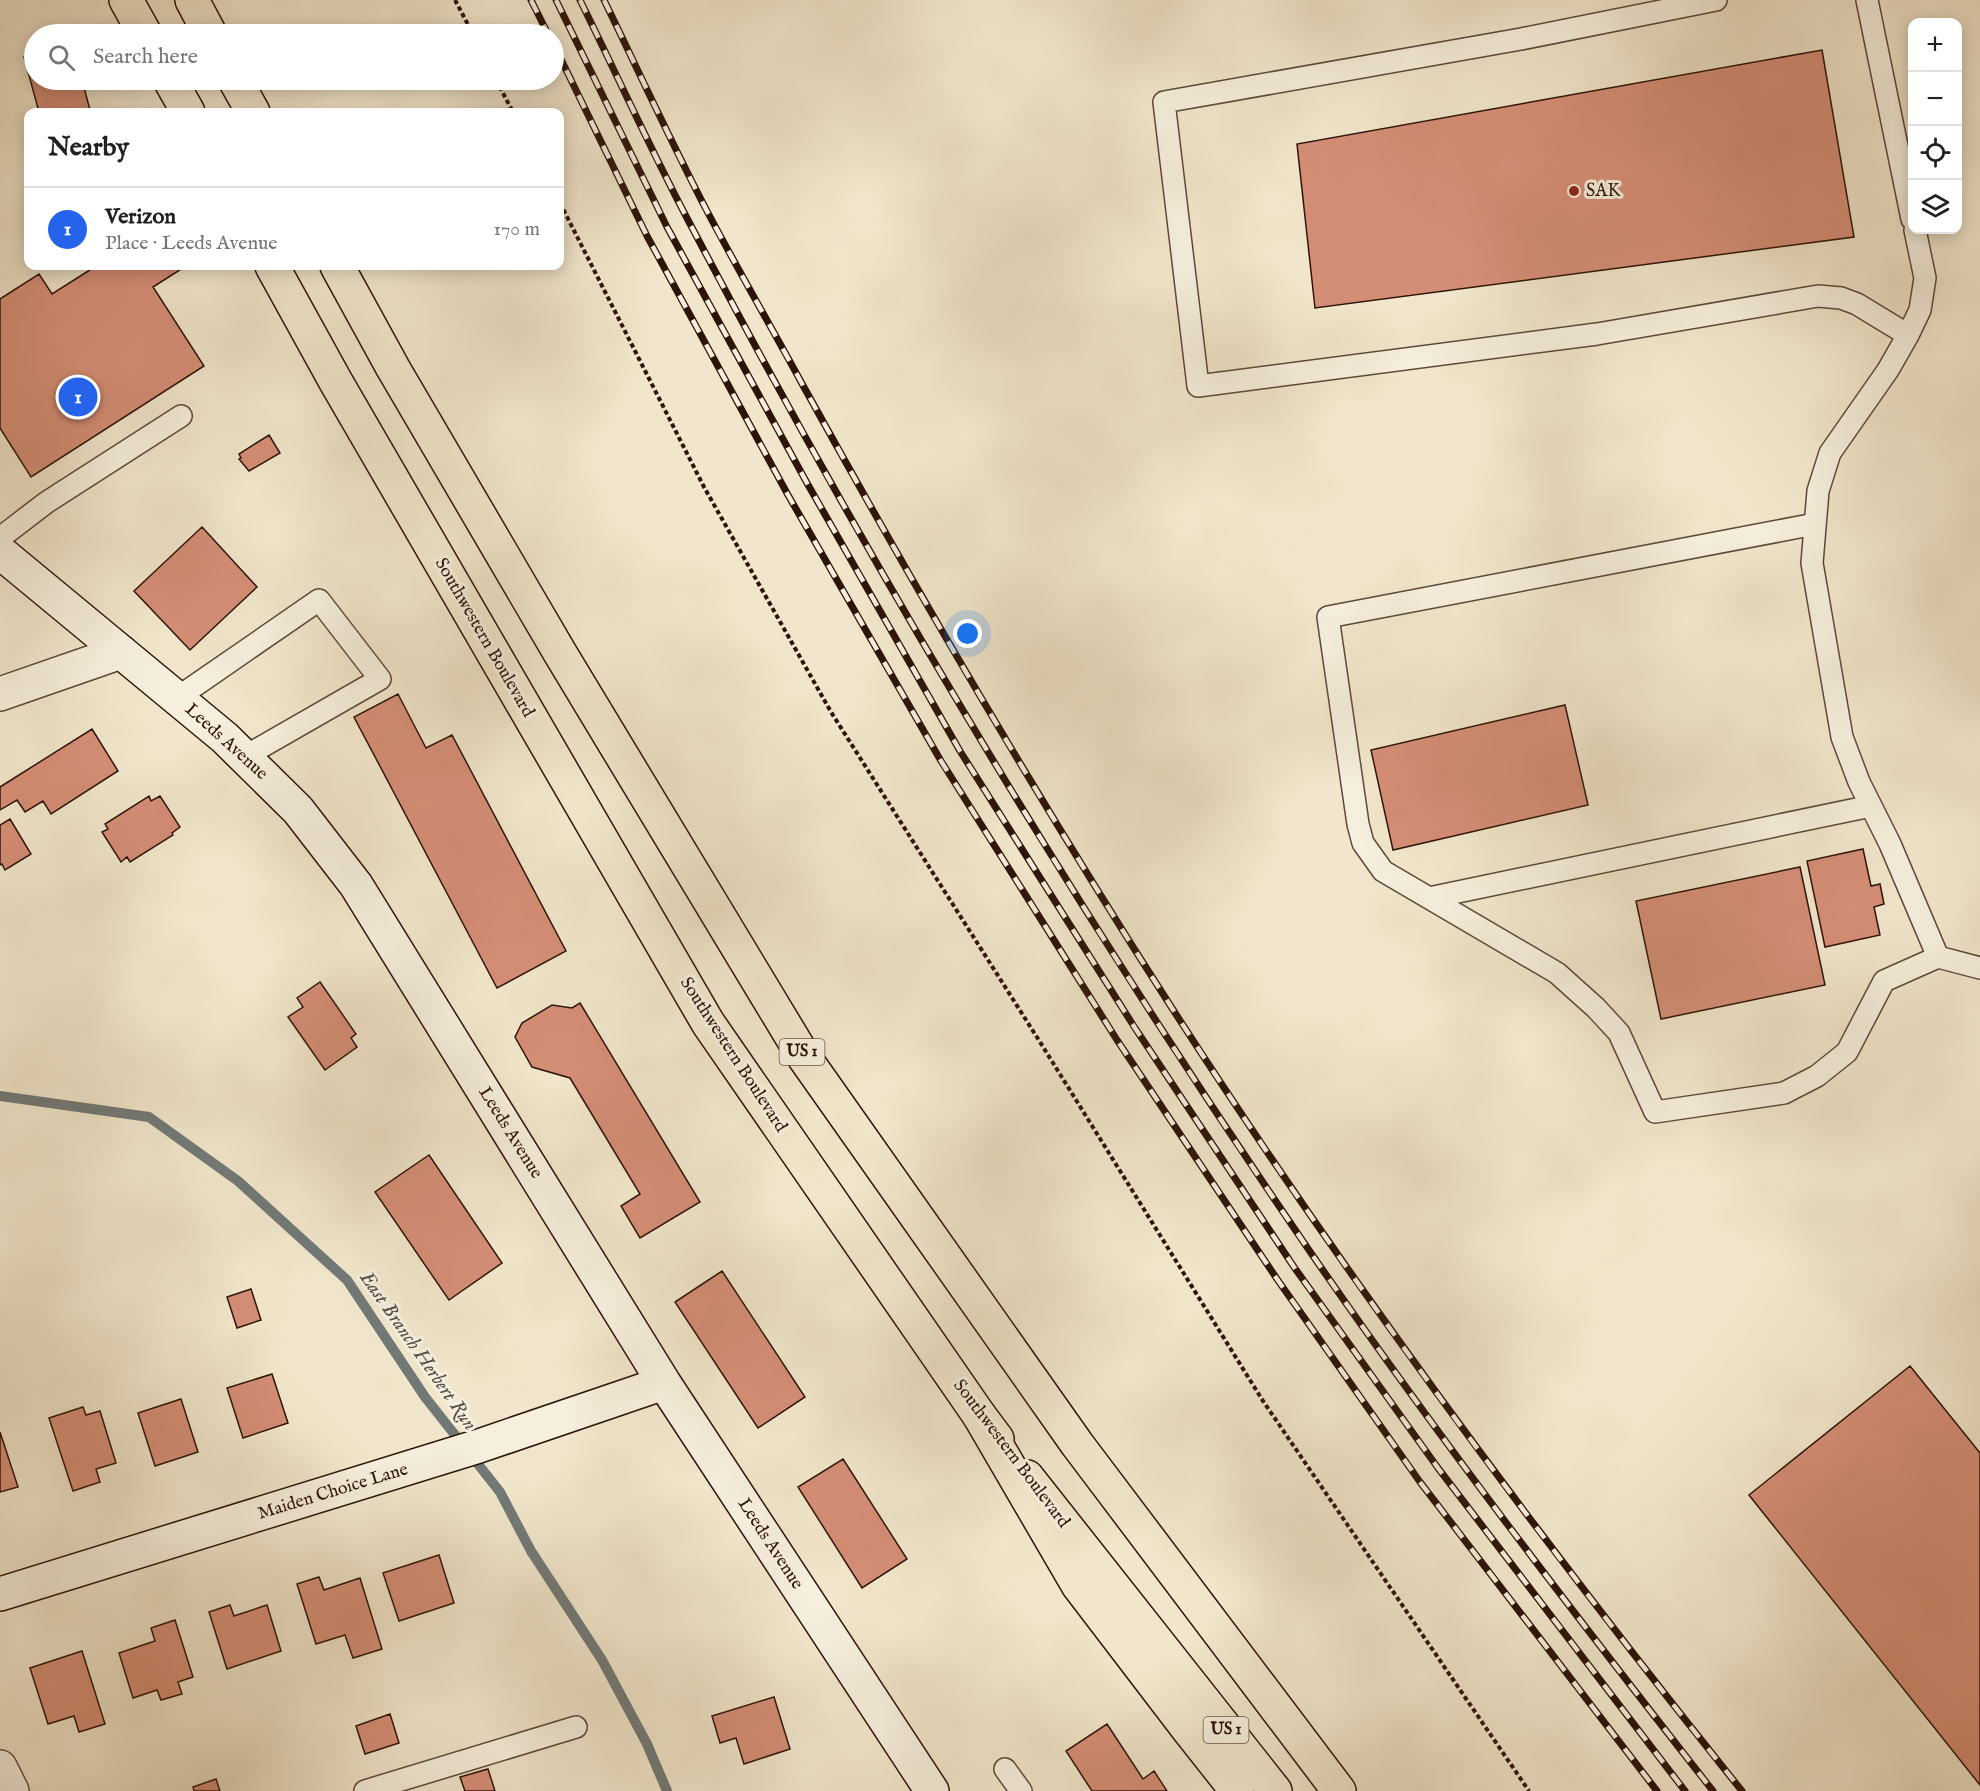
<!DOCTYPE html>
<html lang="en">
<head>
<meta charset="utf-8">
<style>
	:root { --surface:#fff; --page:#f6f6f6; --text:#202124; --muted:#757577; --line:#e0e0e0; --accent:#2563eb }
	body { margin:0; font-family:"IM FELL English",serif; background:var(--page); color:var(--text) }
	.controls { position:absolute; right:18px; top:18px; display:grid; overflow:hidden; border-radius:12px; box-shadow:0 3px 15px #0003 }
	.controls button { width:54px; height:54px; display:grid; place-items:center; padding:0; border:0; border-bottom:2px solid var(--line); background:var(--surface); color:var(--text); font:30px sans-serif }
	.you { position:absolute; left:968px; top:634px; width:21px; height:21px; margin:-15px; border:4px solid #fff; border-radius:50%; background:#1a73e8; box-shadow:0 0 0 9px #1a73e833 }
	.badge { display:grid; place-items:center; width:39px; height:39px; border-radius:50%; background:var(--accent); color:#fff; font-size:20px; font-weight:700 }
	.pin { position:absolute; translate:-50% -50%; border:3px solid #fff; box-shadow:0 2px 6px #0006 }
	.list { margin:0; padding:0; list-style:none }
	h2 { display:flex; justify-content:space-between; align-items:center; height:78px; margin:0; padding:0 24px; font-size:26px }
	h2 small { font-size:20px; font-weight:400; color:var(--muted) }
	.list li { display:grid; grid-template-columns:39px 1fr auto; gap:18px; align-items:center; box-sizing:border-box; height:84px; padding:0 24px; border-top:2px solid var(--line) }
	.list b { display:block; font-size:22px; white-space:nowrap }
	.list p { margin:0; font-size:20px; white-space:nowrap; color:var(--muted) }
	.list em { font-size:20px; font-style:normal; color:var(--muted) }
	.icon { flex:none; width:33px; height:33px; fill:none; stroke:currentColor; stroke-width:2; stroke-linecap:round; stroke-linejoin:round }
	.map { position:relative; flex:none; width:1980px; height:1791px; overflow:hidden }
	.search { position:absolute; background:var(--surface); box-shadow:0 3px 15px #0003; left:24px; top:24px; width:540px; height:66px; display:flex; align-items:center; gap:15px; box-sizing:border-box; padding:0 21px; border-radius:33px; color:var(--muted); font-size:22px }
	.panel { position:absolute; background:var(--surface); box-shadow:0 3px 15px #0003; left:24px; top:108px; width:540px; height:162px; border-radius:12px }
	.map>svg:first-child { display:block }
</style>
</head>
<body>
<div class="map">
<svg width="1980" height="1791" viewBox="0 0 1980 1791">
	<rect width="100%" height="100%" fill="#f1e6cb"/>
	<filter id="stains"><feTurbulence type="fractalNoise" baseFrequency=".00333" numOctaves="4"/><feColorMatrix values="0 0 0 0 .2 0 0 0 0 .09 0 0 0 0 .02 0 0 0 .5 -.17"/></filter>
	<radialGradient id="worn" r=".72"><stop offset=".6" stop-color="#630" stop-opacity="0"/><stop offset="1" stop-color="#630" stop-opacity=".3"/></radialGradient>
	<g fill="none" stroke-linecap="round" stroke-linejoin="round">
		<path stroke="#717977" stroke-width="10" d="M0 1096 149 1117 238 1181 347 1280 425 1397 500 1492 531 1551 602 1660 647 1744 667 1791"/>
	</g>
	<path fill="#d58e76" stroke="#2d1409" stroke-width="1.5" d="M1822 50 1854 237 1315 308 1297 144Z
		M34 54V80H82L90 110 81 112H39L24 57Z
		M96 266H186L153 287 204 366 31 477 0 428V299L39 274 52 294Z
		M269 435 280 453 249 471 239 459 241 458 239 454Z
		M202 527 257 587 190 650 134 591Z
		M398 694 426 748 452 735 566 951 497 988 354 717Z
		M1565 705 1588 805 1393 850 1371 750Z
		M92 729 118 771 51 814 43 801 25 812 17 800 0 810V787Z
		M149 796 151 801 160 796 180 827 172 833 173 835 130 862 127 857 121 862 102 832 108 829 105 824Z
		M10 819 31 854 5 870 2 864 0 865V825Z
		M1863 849 1871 886 1880 884 1884 904 1874 907 1880 935 1825 947 1807 861Z
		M1800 867 1825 985 1661 1019 1636 901Z
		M320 982 356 1034 351 1038 357 1047 325 1070 288 1017 303 1007 297 998Z
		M580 1003 700 1202 640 1238 621 1206 640 1194 570 1078 532 1067 515 1037 522 1023 552 1005 572 1008Z
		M429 1155 502 1263 449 1300 375 1192Z
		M722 1271 805 1397 758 1428 675 1302Z
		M251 1289 261 1320 237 1328 227 1297Z
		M1910 1366 1980 1453V1785L1749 1495Z
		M272 1374 288 1423 243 1438 227 1388Z
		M181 1399 198 1452 155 1466 138 1413Z
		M83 1407 86 1415 100 1411 116 1463 96 1469 100 1482 73 1491 49 1418Z
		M0 1432 18 1487 0 1492Z
		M843 1459 907 1559 862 1588 798 1487Z
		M439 1555 454 1603 399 1621 383 1573Z
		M319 1577 324 1590 360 1578 382 1649 353 1658 345 1635 316 1644 297 1584Z
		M230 1605 234 1616 267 1605 281 1651 227 1669 209 1612Z
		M175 1620 193 1677 178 1682 182 1694 161 1700 157 1690 133 1698 119 1653 155 1641 151 1628Z
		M82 1651 105 1724 79 1732 74 1716 48 1724 30 1668Z
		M774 1697 790 1749 744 1764 736 1738 720 1743 712 1716Z
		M390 1714 399 1743 365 1754 356 1726Z
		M1107 1724 1143 1779 1154 1771 1167 1791H1092L1066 1751Z
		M488 1769 495 1791H465L460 1777Z
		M216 1779 220 1791H194L193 1787Z"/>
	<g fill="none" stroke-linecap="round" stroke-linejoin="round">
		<defs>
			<path id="lane" d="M1716 0 1521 39 1164 102 1198 386 1597 334 1818 296 1841 298 1857 304 1908 335
				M1867 0 1912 219
				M1915 230 1925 278 1920 310 1908 335 1888 370 1830 453 1818 491 1812 563 1842 737 1859 782 1890 844 1938 957 1980 968
				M1815 524 1328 617 1358 824 1363 843 1383 871 1557 973 1596 1008 1619 1033 1655 1112 1784 1093 1817 1076 1847 1052 1884 981 1938 957
				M0 538 47 502 181 416
				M177 698 319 600 380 679 244 757
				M1429 898 1871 806
				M1005 1769 1021 1791
				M365 1791 576 1727"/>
			<path id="street" d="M0 694 121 652
				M0 1767 12 1791"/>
			<path id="secondary" d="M0 552 225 738 298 810 356 885 664 1383 932 1791
				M0 1594 479 1446 664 1383"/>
			<path id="primary" d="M126 0 145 34
				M192 0 210 34
				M170 80 188 112
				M235 80 253 112
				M272 266 336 382 708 1023 979 1415 997 1439
				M337 266 393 368 560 653 804 1057 1077 1444 1339 1791
				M1027 1477 1275 1791"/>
			<path id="highway" d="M979 1415 1078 1585 1188 1729 1237 1791"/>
		</defs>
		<use href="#lane" stroke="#5e483a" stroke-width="24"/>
		<use href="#street" stroke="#5e483a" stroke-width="36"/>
		<use href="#secondary" stroke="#2d1409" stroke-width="36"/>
		<use href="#primary" stroke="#2d1409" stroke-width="36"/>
		<use href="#highway" stroke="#2d1409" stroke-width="36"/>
		<path stroke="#2d1409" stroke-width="4" stroke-dasharray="4.5 3" stroke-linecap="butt" d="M455 0 473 34
			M496 80 513 112
			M560 203 704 487 831 712 1040 1042 1263 1401 1529 1791"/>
		<use href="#lane" stroke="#f6efdd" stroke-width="21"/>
		<use href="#street" stroke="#f6efdd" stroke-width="33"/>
		<use href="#secondary" stroke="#f6efdd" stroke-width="33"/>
		<use href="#primary" stroke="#f1e6cb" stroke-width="33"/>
		<use href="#highway" stroke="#f1e6cb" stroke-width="33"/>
		<defs>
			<path id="rail" d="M531 0 548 34
				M556 0 667 227 807 483 960 751 1135 1028 1294 1267 1438 1468 1685 1791
				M580 0C616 73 650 148 688 220 875 576 1083 921 1311 1253 1438 1437 1575 1615 1713 1791
				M604 0C638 70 671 142 707 211 737 268 769 323 800 380 917 592 1039 801 1170 1005 1345 1277 1539 1538 1742 1791
				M554 45 647 236 788 495 941 761 1117 1040 1277 1279 1420 1482 1657 1791"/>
		</defs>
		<use href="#rail" stroke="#2d1409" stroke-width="7"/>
		<use href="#rail" stroke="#f6efdd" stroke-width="4.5" stroke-dasharray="14" stroke-linecap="butt"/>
	</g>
	<circle fill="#8f2418" stroke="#f6efdd" stroke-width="2" cx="1574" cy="191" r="6"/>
	<g text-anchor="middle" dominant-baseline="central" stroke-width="6" stroke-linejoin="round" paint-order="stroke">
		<g fill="#f6efdd" stroke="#695649" stroke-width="1.5">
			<rect x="779.5" y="1039" width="45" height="26" rx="4.5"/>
			<rect x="1203.5" y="1717" width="45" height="26" rx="4.5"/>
		</g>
		<g font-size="16" font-weight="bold" fill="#2d1409">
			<text x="802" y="1052">US 1</text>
			<text x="1226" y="1730">US 1</text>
		</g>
		<g font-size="18" fill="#2d1409" stroke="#f6efdd" text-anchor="start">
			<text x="1586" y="191">SAK</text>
		</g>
		<g font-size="18" fill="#2d1409" stroke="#f6efdd">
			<text transform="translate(484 638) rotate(60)">Southwestern Boulevard</text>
			<text transform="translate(226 742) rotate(42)">Leeds Avenue</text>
			<text transform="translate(733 1055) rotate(57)">Southwestern Boulevard</text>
			<text transform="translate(510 1133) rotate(58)">Leeds Avenue</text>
			<text transform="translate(1011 1454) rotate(53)">Southwestern Boulevard</text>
			<text transform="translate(333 1492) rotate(-17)">Maiden Choice Lane</text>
			<text transform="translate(770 1544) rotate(57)">Leeds Avenue</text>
		</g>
		<g font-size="20" font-style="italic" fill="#554f49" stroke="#f6efdd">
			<text transform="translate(418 1351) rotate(55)">East Branch Herbert Run</text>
		</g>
	</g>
	<rect width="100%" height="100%" filter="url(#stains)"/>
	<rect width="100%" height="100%" fill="url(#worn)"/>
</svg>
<div class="controls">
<button>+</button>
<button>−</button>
<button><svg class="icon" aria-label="locate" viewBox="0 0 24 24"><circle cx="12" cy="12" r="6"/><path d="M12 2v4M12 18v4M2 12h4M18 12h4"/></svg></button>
<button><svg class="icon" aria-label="layers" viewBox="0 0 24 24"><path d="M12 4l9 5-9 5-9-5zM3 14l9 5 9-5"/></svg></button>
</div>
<div class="you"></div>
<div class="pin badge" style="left:78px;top:397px">1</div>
<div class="search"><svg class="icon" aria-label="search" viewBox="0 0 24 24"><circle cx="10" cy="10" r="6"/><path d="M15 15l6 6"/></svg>Search here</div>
<section class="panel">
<h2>Nearby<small></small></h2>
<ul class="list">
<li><span class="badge">1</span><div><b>Verizon</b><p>Place · Leeds Avenue</p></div><em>170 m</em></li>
</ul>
</section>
</div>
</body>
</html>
